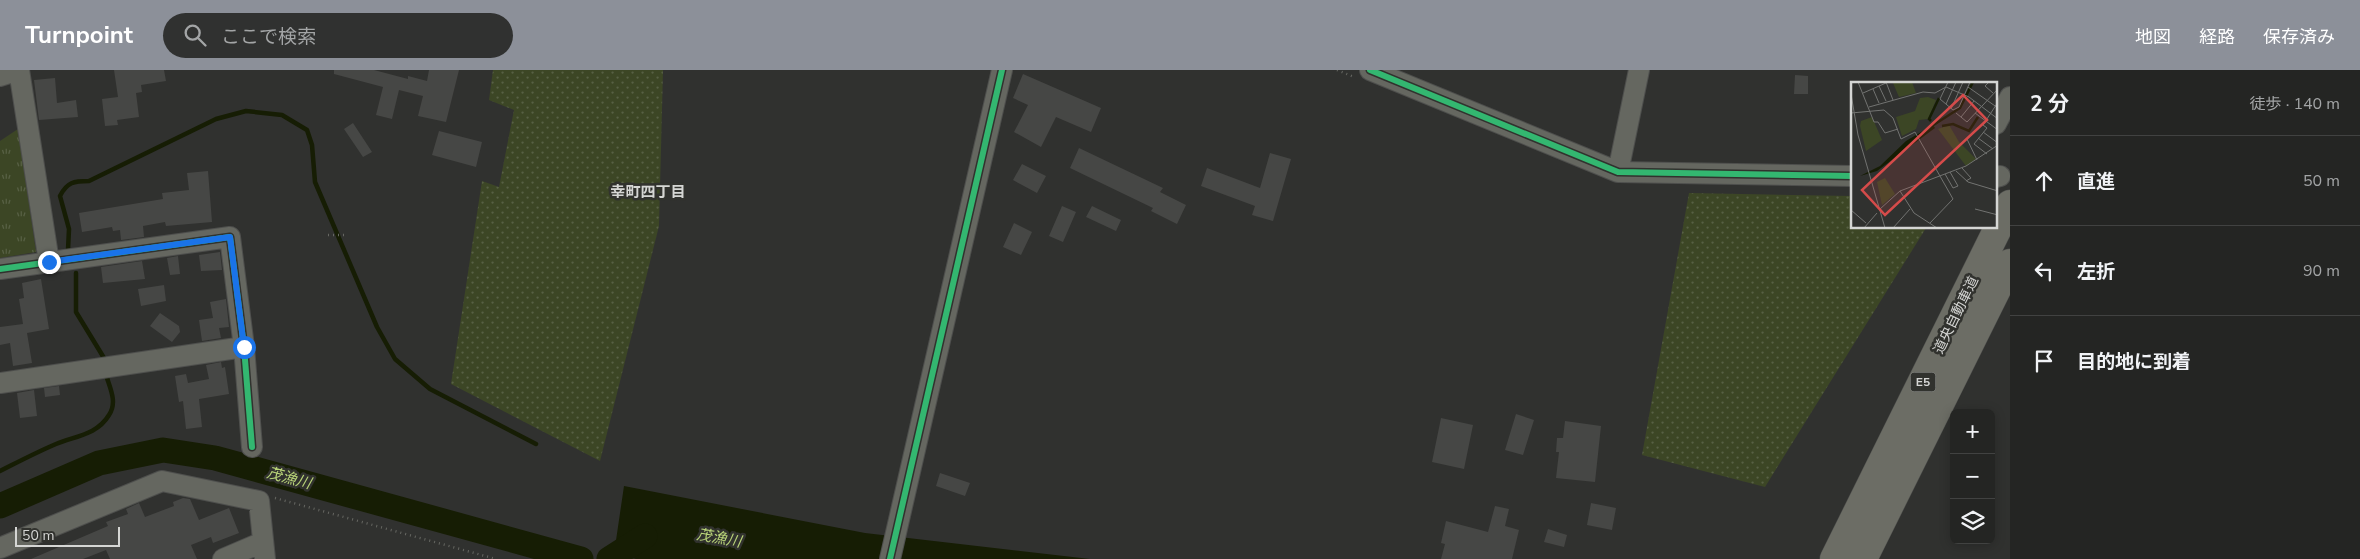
<!DOCTYPE html>
<html lang="ja">
<head>
<meta charset="utf-8">
<style>
	:root { --surface:#242523; --page:#303130; --text:#f1f3f6; --muted:#a3a5a6; --line:#414241; --accent:#8c9099 }
	body { margin:0; font-family:"Nunito Sans","Noto Sans JP",sans-serif; background:var(--page); color:var(--text) }
	.controls { position:absolute; right:15px; bottom:15px; display:grid; overflow:hidden; border-radius:8px; box-shadow:0 2px 12px #0003 }
	.controls button { width:45px; height:45px; display:grid; place-items:center; padding:0; border:0; border-bottom:1px solid var(--line); background:var(--surface); color:var(--text); font:25px sans-serif }
	.scale { position:absolute; left:15px; bottom:12px; width:105px; box-sizing:border-box; padding-left:5px; border:2px solid #d5d6d4; border-top:0; font-size:14px; line-height:18px; white-space:nowrap; color:#d5d6d4; -webkit-text-stroke:4px #31322e; paint-order:stroke }
	.stop { position:absolute; width:15px; height:15px; margin:-11px; border:4px solid #1a73e8; border-radius:50%; background:#fff }
	.stop.end { background:#1a73e8; border-color:#fff; box-shadow:0 1px 5px #0008 }
	.list { margin:0; padding:0; list-style:none }
	h2 { display:flex; justify-content:space-between; align-items:center; height:65px; margin:0; padding:0 20px; font-size:21px }
	h2 small { font-size:16px; font-weight:400; color:var(--muted) }
	.list li { display:grid; grid-template-columns:32px 1fr auto; gap:15px; align-items:center; box-sizing:border-box; height:90px; padding:0 20px; border-top:1px solid var(--line) }
	.list b { display:block; font-size:19px; white-space:nowrap }
	.list em { font-size:16px; font-style:normal; color:var(--muted) }
	.icon { flex:none; width:28px; height:28px; fill:none; stroke:currentColor; stroke-width:2; stroke-linecap:round; stroke-linejoin:round }
	.map { position:relative; flex:none; width:2010px; height:489px; overflow:hidden }
	header { display:flex; align-items:center; gap:30px; box-sizing:border-box; height:70px; padding:0 25px; background:var(--accent); color:#fff }
	header strong { font-size:24px }
	nav { display:flex; gap:28px; margin-inline-start:auto; font-size:18px }
	.search { width:350px; height:45px; background:var(--page); display:flex; align-items:center; gap:12px; box-sizing:border-box; padding:0 18px; border-radius:28px; color:var(--muted); font-size:19px }
	main { display:flex }
	aside { flex:1; background:var(--surface) }
	.map>svg:first-child { display:block }
</style>
</head>
<body>
<header>
<strong>Turnpoint</strong>
<div class="search"><svg class="icon" aria-label="search" viewBox="0 0 24 24"><circle cx="10" cy="10" r="6"/><path d="M15 15l6 6"/></svg>ここで検索</div>
<nav><a>地図</a><a>経路</a><a>保存済み</a></nav>
</header>
<main>
<div class="map">
<svg width="2010" height="489" viewBox="0 0 2010 489">
	<defs>
		<pattern id="grass-dots" width="8" height="8" patternUnits="userSpaceOnUse" patternTransform="scale(1.25)"><rect width="8" height="8" fill="#3c4625"/><path d="M2 2h.1M6 6h.1" fill="none" stroke="#576044" stroke-width="1.8" stroke-linecap="round"/></pattern>
		<pattern id="park-tufts" width="24" height="20" patternUnits="userSpaceOnUse" patternTransform="scale(1.25)"><rect width="24" height="20" fill="#3c4625"/><path d="M3 7l-1-3M5 7V3M7 7l1-3M15 17l-1-3M17 17v-4M19 17l1-3" fill="none" stroke="#576044"/></pattern>
	</defs>
	<rect width="100%" height="100%" fill="#30312f"/>
	<path fill="url(#grass-dots)" d="M493 0H663L659 156 600 391 451 314 482 111 499 117 514 40 489 30Z
		M1689 123 1852 126V158H1926L1765 417 1642 385Z"/>
	<path fill="url(#park-tufts)" d="M18 59 36 182 0 188V71Z"/>
	<path fill="#161d04" d="M624 416 865 463 1090 489H636L614 484Z"/>
	<g fill="none" stroke-linecap="round" stroke-linejoin="round">
		<path stroke="#161d04" stroke-width="4.5" d="M68 180 69 159 60 126C67 112 74 111 89 111L216 49 246 41 282 45 307 60 312 75 315 112 377 257 395 289 430 319 536 374
			M76 203V242L104 288
			M0 401C18 392 37 382 56 374 75 366 97 365 109 345 117 333 111 320 107 308"/>
		<path stroke="#161d04" stroke-width="25" d="M0 436 99 393 163 380 215 388 581 489
			M609 489 645 466"/>
	</g>
	<path fill="#464745" d="M114 0H164L166 11 141 15 142 22 136 23 139 47 117 50 118 55 105 56 102 29 118 27Z
		M334 0H374L408 9V6L427 11 429 0H459L446 52 418 46 423 26 399 20 392 49 376 45 383 17 334 4Z
		M1023 4 1101 38 1091 62 1056 47 1041 77 1014 62 1028 35 1013 28Z
		M1795 5 1808 6V24H1794Z
		M55 8 57 33 76 30 78 47 39 50 34 10Z
		M353 53 372 82 363 87 344 59Z
		M439 61 482 72 476 97 432 85Z
		M1079 78 1163 118 1160 122 1186 135 1177 154 1151 141 1153 138 1070 98Z
		M1270 83 1291 89 1273 151 1252 145 1255 136 1201 116 1207 98 1260 118Z
		M1022 94 1046 106 1037 123 1013 110Z
		M208 101 212 152 166 156 165 152 143 156 144 167 121 170 120 160 113 161 112 157 82 162 79 143 163 129 162 123 189 120 187 103Z
		M1062 136 1076 142 1063 172 1049 166Z
		M1092 136 1121 150 1116 161 1086 147Z
		M1014 153 1032 162 1021 185 1003 177Z
		M220 182 222 200 201 201 199 185Z
		M178 186 180 204 170 205 167 188Z
		M142 191 145 209 103 213 101 197Z
		M41 209 49 259 27 263 32 293 13 296 10 273 0 275V257L23 254 19 229 24 228 22 213Z
		M164 215 166 231 141 236 138 219Z
		M226 229 229 257 219 258 221 268 202 271 199 250 213 248 210 232Z
		M160 243 179 256 180 262 172 272 150 256Z
		M221 292 222 298 225 297 229 324 199 329 202 357 186 359 183 331 179 332 175 306 186 304 188 313 209 309 206 295Z
		M59 316 60 325 45 327 44 318Z
		M34 320 37 346 20 348 17 323Z
		M1516 344 1534 350 1523 385 1505 380Z
		M1441 348 1473 355 1464 399 1432 392Z
		M1565 351 1601 356 1595 412 1556 408 1559 382H1556L1557 368H1563Z
		M940 403 970 413 965 426 936 416Z
		M183 428 190 429 199 450 229 438 239 463 213 473 211 467 191 475 197 489H110L106 480 83 489H31L108 456 106 452 128 444 126 439 139 433 145 447 174 436 173 432Z
		M1591 433 1616 438 1612 460 1587 455Z
		M1495 436 1509 439 1505 456 1519 460 1512 489H1441L1445 474 1441 473 1446 451 1488 462Z
		M1548 459 1567 465 1564 477 1544 472Z"/>
	<g fill="none" stroke-linecap="round" stroke-linejoin="round">
		<defs>
			<path id="minor" d="M19 0 49 192
				M1370 0 1618 102 1852 106
				M0 6 19 0
				M1996 54 2010 27
				M1618 102 1639 0
				M1996 107 2000 106
				M0 199 230 167 244 277 252 377
				M0 313 244 277
				M0 478 162 411 259 431 265 489
				M223 489 263 472
				M890 489 1002 0"/>
			<path id="highway" d="M1834 489 2010 134
				M1863 489 2010 193"/>
		</defs>
		<use href="#minor" stroke="#4e4f4d" stroke-width="22"/>
		<use href="#highway" stroke="#4e4f4d" stroke-width="29"/>
		<path stroke="#666762" stroke-width="2.5" stroke-dasharray="1 4" stroke-linecap="butt" d="M1337 0 1354 7
			M328 165H346
			M275 428 496 489"/>
		<use href="#minor" stroke="#656760" stroke-width="20"/>
		<use href="#highway" stroke="#6c6d65" stroke-width="28"/>
		<defs>
			<path id="cycleway" d="M1370 0 1618 102 1852 106
				M0 199 230 167 244 277 252 377
				M890 489 1002 0"/>
		</defs>
		<use href="#cycleway" stroke="#31322e" stroke-width="9"/>
		<use href="#cycleway" stroke="#33b770" stroke-width="6"/>
	</g>
	<g fill="none" stroke-linecap="round" stroke-linejoin="round">
		<path stroke="#1a73e8" stroke-width="6" d="M49 192 230 167 244 277"/>
	</g>
	<g text-anchor="middle" dominant-baseline="central" stroke-width="5" stroke-linejoin="round" paint-order="stroke">
		<rect fill="#31322e" stroke="#a4a5a2" stroke-width="1" x="1910.5" y="302.5" width="25" height="19" rx="4"/>
		<g font-size="12" font-weight="bold" fill="#d5d6d4">
			<text x="1923" y="312">E5</text>
		</g>
		<g font-size="14" fill="#d5d6d4" stroke="#31322e">
			<text transform="translate(1956 245) rotate(-64)">道央自動車道</text>
		</g>
		<g font-size="15" font-weight="bold" fill="#d5d6d4" stroke="#31322e">
			<text x="648" y="122">幸町四丁目</text>
		</g>
		<g font-size="15" font-style="italic" fill="#b9d479" stroke="#31322e">
			<text transform="translate(289 408) rotate(15)">茂漁川</text>
			<text transform="translate(719 468) rotate(10)">茂漁川</text>
		</g>
	</g>
	<g transform="translate(1851 12)">
		<rect width="146" height="146" fill="#30312f"/>
		<path d="M61 0 65 11 48 15 42 1ZM77 15 85 18 77 37 68 38 65 47 51 54 45 35 64 29 69 16ZM21 35 31 58 15 69 9 44 10 39ZM98 43 108 60 125 77 115 84 87 47ZM34 96 44 112 31 123 26 100Z" fill="#3c4625"/>
		<path d="M82 43 84 46 26 89 9 94 29 84 55 59Z" fill="#161d04"/>
		<path fill="none" stroke="#161d04" stroke-width="2.5" d="M80 39 78 37 88 16M81 44 109 26 122 0M91 44 102 42 118 49 127 35"/>
		<path fill="none" stroke="#727371" stroke-width="1" d="M7 0 23 40H27L34 51 47 47M35 0 42 18M97 0 89 17 102 28 108 25 119 0M138 0 134 4 142 11M28 4 35 19M117 5 147 26M22 7 28 21M12 11 35 1M0 12 7 53 34 146M95 22 105 0M18 25 72 10 84 11 95 5 118 15 147 37M100 27 112 0M0 31 33 28 42 36 50 57 64 50 102 117 79 141M105 31 116 40 147 7M124 31 147 48M110 35 123 19M132 50 147 61M127 56 142 67M116 57 126 78M136 72 123 62 136 46 132 43 147 20M111 86 120 96 115 99M105 89 117 100 147 109M94 92 102 106 107 104 99 90M49 109 63 131 86 146M29 127 49 109 115 84 147 63M124 127 147 133M0 128 15 141M13 146 26 131M42 146 59 127"/>
		<path fill="#d64b4a" fill-opacity="0.15" stroke="#d64b4a" stroke-width="2.5" d="M112 13 136 38 34 133 11 108Z"/>
		<rect width="146" height="146" fill="none" stroke="#d5d6d4" stroke-width="2.5"/>
	</g>
</svg>
<div class="controls">
<button>+</button>
<button>−</button>
<button><svg class="icon" aria-label="layers" viewBox="0 0 24 24"><path d="M12 4l9 5-9 5-9-5zM3 14l9 5 9-5"/></svg></button>
</div>
<div class="scale">50 m</div>
<div class="stop" style="left:244px;top:277px"></div>
<div class="stop end" style="left:49px;top:192px"></div>
</div>
<aside>
<h2>2 分<small>徒歩 · 140 m</small></h2>
<ul class="list">
<li><svg class="icon" aria-label="ahead" viewBox="0 0 24 24"><path d="M12 20V5M6 11l6-6 6 6"/></svg><div><b>直進</b></div><em>50 m</em></li>
<li><svg class="icon" aria-label="left" viewBox="0 0 24 24"><path d="M17 20v-9H6M10 6l-5 5 5 5"/></svg><div><b>左折</b></div><em>90 m</em></li>
<li><svg class="icon" aria-label="arrive" viewBox="0 0 24 24"><path d="M6 21V4h12l-3 4 3 4H6"/></svg><div><b>目的地に到着</b></div></li>
</ul>
</aside>
</main>
</body>
</html>
